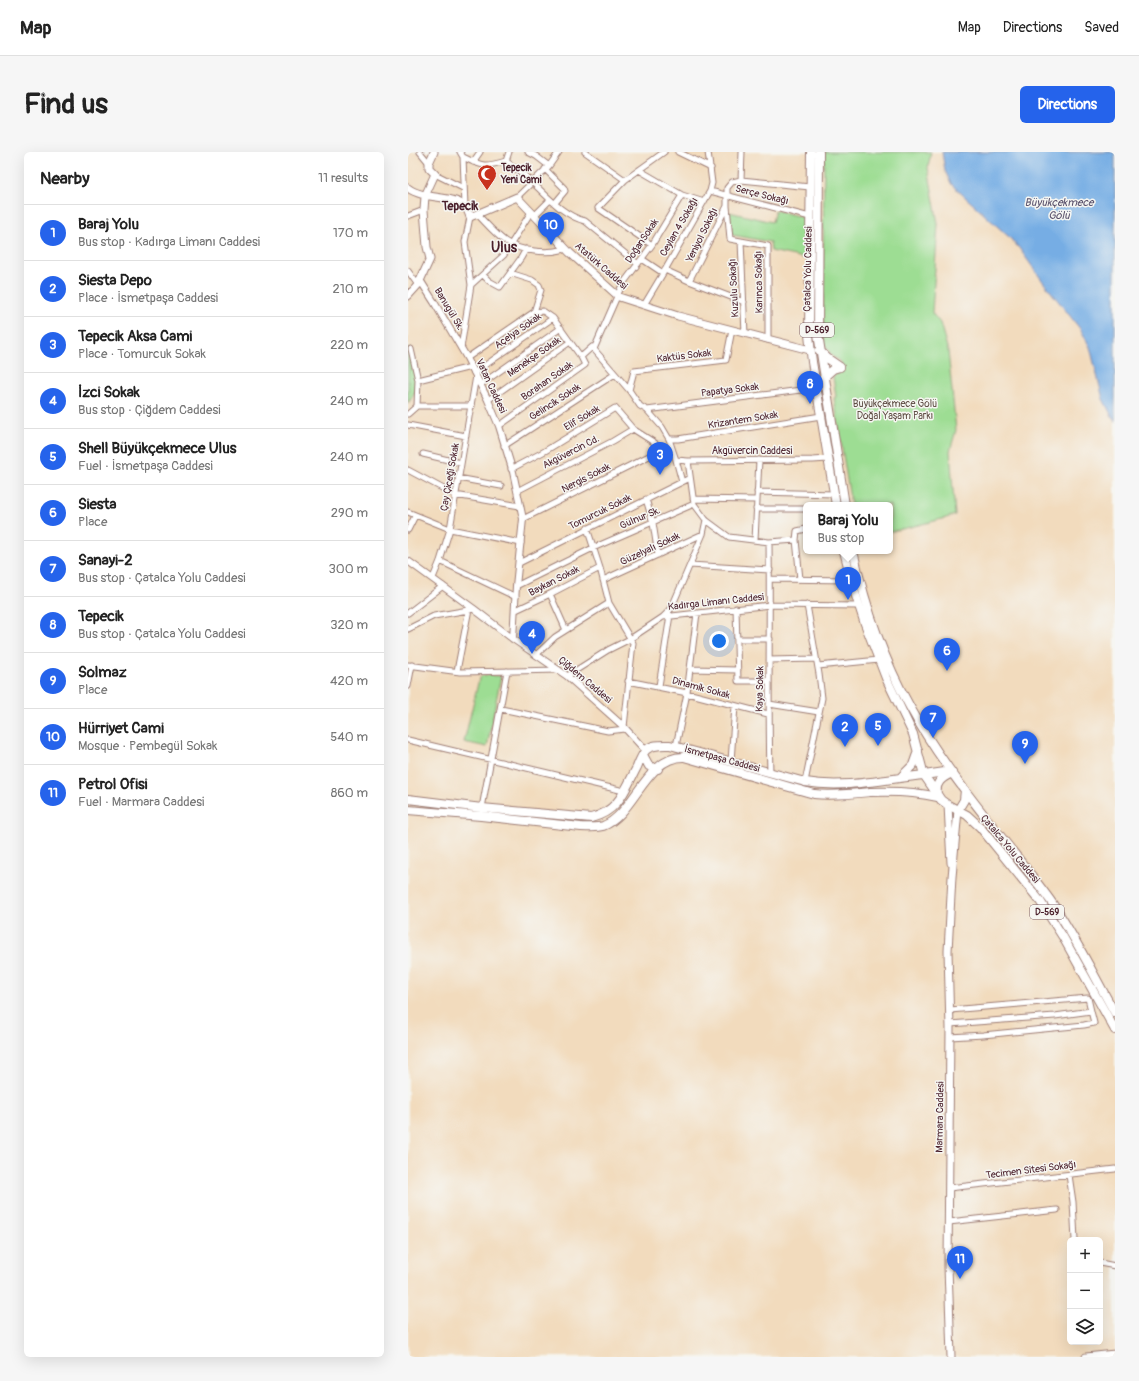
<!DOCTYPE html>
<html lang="en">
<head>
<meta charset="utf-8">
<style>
	:root { --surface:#fff; --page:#f6f6f6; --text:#222; --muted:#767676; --line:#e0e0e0; --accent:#2563eb }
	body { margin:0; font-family:Pangolin,sans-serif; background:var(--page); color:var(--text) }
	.controls { position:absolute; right:12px; bottom:12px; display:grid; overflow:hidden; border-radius:6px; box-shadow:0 4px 16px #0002 }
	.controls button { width:36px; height:36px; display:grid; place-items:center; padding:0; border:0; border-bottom:1px solid var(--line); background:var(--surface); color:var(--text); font:20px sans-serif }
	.you { position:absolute; left:311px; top:489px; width:14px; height:14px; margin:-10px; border:3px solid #fff; border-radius:50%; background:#1a73e8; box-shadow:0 0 0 6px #1a73e833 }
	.badge { display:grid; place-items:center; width:26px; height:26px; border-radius:50%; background:var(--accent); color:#fff; font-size:13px; font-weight:700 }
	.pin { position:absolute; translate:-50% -33px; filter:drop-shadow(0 1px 2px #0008) }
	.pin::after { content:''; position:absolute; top:21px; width:14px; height:12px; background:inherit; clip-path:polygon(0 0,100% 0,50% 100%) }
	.popup { position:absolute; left:395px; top:350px; width:90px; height:52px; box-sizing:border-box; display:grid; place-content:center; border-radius:6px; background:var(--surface); filter:drop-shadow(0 1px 3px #0005); font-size:13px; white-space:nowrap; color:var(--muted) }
	.popup b { font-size:15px; color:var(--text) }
	.popup::after { content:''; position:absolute; left:50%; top:100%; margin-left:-8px; border:8px solid transparent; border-top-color:var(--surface) }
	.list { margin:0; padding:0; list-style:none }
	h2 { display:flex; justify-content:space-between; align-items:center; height:52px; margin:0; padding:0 16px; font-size:17px }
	h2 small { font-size:13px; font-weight:400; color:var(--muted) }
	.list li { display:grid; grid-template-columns:26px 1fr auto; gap:12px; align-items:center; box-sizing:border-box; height:56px; padding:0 16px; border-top:1px solid var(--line) }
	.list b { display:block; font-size:15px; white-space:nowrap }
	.list p { margin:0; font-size:13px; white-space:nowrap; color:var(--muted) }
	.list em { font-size:13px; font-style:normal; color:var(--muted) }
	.icon { flex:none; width:22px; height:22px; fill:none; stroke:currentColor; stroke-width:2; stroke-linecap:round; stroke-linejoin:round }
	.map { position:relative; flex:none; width:707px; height:1205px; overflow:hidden; border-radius:6px }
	header { display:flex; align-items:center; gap:24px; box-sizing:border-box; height:56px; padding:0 20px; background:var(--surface); border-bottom:1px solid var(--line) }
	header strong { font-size:19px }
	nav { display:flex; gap:22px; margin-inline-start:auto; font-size:14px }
	.intro { display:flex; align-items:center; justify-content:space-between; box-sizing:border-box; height:96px; padding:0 24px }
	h1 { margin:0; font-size:28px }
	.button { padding:10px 18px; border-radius:6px; background:var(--accent); color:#fff; font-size:14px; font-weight:700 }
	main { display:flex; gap:24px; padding:0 24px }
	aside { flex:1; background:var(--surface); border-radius:6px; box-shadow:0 4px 16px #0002 }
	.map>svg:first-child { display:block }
</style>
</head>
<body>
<header>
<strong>Map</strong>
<nav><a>Map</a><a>Directions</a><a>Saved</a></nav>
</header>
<div class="intro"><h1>Find us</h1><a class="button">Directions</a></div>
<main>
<aside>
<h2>Nearby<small>11 results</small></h2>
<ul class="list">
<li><span class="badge">1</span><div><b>Baraj Yolu</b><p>Bus stop · Kadırga Limanı Caddesi</p></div><em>170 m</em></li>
<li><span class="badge">2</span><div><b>Siesta Depo</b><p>Place · İsmetpaşa Caddesi</p></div><em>210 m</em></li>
<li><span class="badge">3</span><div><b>Tepecik Aksa Cami</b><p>Place · Tomurcuk Sokak</p></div><em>220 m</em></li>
<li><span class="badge">4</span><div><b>İzci Sokak</b><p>Bus stop · Çiğdem Caddesi</p></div><em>240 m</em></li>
<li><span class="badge">5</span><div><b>Shell Büyükçekmece Ulus</b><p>Fuel · İsmetpaşa Caddesi</p></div><em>240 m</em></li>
<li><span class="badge">6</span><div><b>Siesta</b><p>Place</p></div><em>290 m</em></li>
<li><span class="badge">7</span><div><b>Sanayi-2</b><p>Bus stop · Çatalca Yolu Caddesi</p></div><em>300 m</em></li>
<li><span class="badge">8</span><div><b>Tepecik</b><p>Bus stop · Çatalca Yolu Caddesi</p></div><em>320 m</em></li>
<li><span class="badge">9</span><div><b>Solmaz</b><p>Place</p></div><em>420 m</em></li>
<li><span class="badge">10</span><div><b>Hürriyet Cami</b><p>Mosque · Pembegül Sokak</p></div><em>540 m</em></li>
<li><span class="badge">11</span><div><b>Petrol Ofisi</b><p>Fuel · Marmara Caddesi</p></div><em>860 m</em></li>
</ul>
</aside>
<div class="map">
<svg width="707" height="1205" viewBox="0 0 707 1205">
	<rect width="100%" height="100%" fill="#f6f6f2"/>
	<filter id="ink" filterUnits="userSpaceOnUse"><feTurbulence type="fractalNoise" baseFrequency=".025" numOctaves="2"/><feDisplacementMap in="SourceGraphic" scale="8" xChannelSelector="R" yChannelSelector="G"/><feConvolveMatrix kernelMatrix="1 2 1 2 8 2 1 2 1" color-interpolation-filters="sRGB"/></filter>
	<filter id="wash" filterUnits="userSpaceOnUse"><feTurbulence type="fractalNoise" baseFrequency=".012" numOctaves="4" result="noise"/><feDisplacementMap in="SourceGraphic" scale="16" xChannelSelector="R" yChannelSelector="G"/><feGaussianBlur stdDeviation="0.9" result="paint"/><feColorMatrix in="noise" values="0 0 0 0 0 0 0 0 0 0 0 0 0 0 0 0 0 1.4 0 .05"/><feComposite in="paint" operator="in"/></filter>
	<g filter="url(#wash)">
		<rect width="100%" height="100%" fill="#f2dbbd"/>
		<path fill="#9ddd93" stroke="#747e5f" d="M416 0H523L520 16 530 72 524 161 532 171 540 199 548 278 542 299 547 363 538 366 482 380V353H443L426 246 428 245 425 225 431 219 434 211 424 204 416 192 415 140Z
			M367 58 397 66 396 106 363 99 362 90 324 83 321 60 364 70Z
			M0 195C6 200 9 229 8 236 7 241 3 248 0 251Z
			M75 523 93 524 79 595 56 590 71 527Z"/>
		<path fill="#76ade4" stroke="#606688" d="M534 0H707V270L695 247 682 195 673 178 636 131 611 96 601 85 544 33 537 19Z"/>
	</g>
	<g filter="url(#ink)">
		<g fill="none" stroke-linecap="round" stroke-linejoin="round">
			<defs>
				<path id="minor" d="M12 0 21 11
					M52 0 55 5 57 54
					M120 0 128 4 141 14
					M177 0 217 28
					M270 0 303 16
					M55 5C75 15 77 15 98 9L101 0
					M98 9C107 16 117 23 125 31 140 45 156 64 177 69L230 112
					M65 10 72 0
					M137 17 156 36 157 39 147 51
					M231 18 274 43 296 50
					M27 22 55 36
					M333 28 334 0
					M302 39 402 65
					M109 45 141 14 151 0
					M319 54 322 87 360 94V188
					M69 62C78 71 87 82 97 89 113 100 139 102 158 97
					M127 63 142 48
					M0 64 16 58
					M333 89 337 182
					M244 93 190 56 217 28 256 0
					M234 107 255 121
					M257 118 281 129 336 150
					M0 119 10 133
					M102 121 124 128 131 133 133 138 126 160
					M75 123 81 129 92 135 113 106 118 97
					M281 129 319 54V36L324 30 333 28 402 35
					M63 133 96 103 123 60
					M236 153 257 118 302 39 304 31 300 0
					M53 196 63 133 57 90 62 65
					M3 197 10 228 9 254
					M186 197 214 133 244 93 274 43
					M59 206 126 160 135 159 145 166 173 205
					M66 221 145 166
					M10 228 63 215
					M72 233 153 176
					M221 238 226 219 318 208 324 178
					M80 248 162 190
					M9 254H64
					M239 258 408 236
					M0 262 9 254
					M0 273 58 284
					M91 274 177 213 173 205 184 195 221 238 232 254 239 258 254 275 261 287 268 308 274 330
					M261 287H270L413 264
					M96 294 207 222
					M15 302 53 311
					M268 308 280 309 405 308 420 307
					M280 309 286 352 298 368 321 385 361 390 388 388 389 379 398 377
					M103 317 137 299 207 256 225 277 247 291 249 295V300L115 367
					M0 318 47 343 112 354
					M50 326 93 334
					M109 339 205 289 225 277
					M349 340 426 342
					M238 347 245 371 250 403
					M285 347 348 348
					M348 357H398
					M0 360 42 377 113 391
					M179 376 192 416 201 451 225 491 216 575
					M0 378 7 364
					M347 388 351 308
					M388 388 392 427
					M361 390C362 467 360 544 362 621
					M32 409 108 445
					M111 411 282 326
					M282 413 362 418
					M25 426 32 409 42 377 68 224
					M362 427 444 428
					M195 428 295 382
					M108 434 185 396 286 352
					M142 442 158 478
					M328 456 330 529H361
					M108 458 142 442 192 416
					M0 461 35 434
					M255 465 263 457 295 382 298 368
					M0 477 26 464 66 457
					M329 487H362
					M128 503 147 485 201 451
					M361 508 408 507
					M0 513 52 520 151 518
					M410 514 471 508
					M282 517 330 518
					M49 519 61 457
					M159 524 200 498 222 487 255 465 362 453 451 454
					M220 529 279 541 360 562
					M0 534 4 513
					M251 534 262 463
					M361 552 411 560
					M93 557 200 579 217 577
					M0 588 216 639
					M268 594 279 541 289 461
					M323 609 327 554
					M397 630 414 546 411 522 399 453
					M74 656 99 519
					M542 858 680 846 683 859 647 864 542 872
					M542 885 575 883 676 873 686 871 683 859
					M661 1023 665 1050 667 1088
					M541 1036 707 1017
					M541 1070 649 1058
					M692 1111 707 1114"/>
				<path id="tertiary" d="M12 128 26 150 59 206 80 248 91 274 105 320 115 367 108 434 105 487
					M0 409 66 457 105 487 159 524 216 575 237 598"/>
				<path id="secondary" d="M0 36C16 48 46 43 56 54 59 56 61 62 62 65L109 45 162 101 211 145 270 164 402 198
					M0 144 10 133 22 107 19 95 16 58 17 44 27 22 21 16V11L26 0
					M540 653 543 711
					M543 1205 540 1114 542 876 540 799 544 725 550 658
					M678 1205 707 1202"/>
				<path id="primary" d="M235 603 241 614 250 617
					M493 625 505 613 510 599
					M0 647 74 656 183 666C211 659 217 638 229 615 231 610 234 602 238 598 244 592 254 593 262 593L397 630C437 637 477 627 516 623
					M0 658 73 664 173 675C181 675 188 676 195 674 226 663 238 604 276 605L406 642C425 644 443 642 462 640 485 639 508 640 530 645"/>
				<path id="trunk" d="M403 0 401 183 404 210 428 353
					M411 0 410 182 437 353
					M411 198 419 206 432 215
					M416 225 425 217 432 215
					M436 399 447 441 456 469 478 526 505 582 516 623 533 648 540 653 559 663 572 675 632 749 655 785 707 878
					M445 399C457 453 475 507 502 555 540 625 595 684 642 748 666 782 686 824 707 861
					M516 623 537 620 543 621
					M529 642C527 630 534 626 544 621
					M550 658 556 648 557 638"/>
			</defs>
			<use href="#minor" stroke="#9e7d74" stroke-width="7"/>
			<use href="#tertiary" stroke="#9e7d74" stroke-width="8"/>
			<use href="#secondary" stroke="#9e7d74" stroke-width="9"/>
			<use href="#primary" stroke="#9e7d74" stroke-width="10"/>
			<use href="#trunk" stroke="#9e7d74" stroke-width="10"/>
			<use href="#minor" stroke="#fff" stroke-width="5"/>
			<use href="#tertiary" stroke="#fff" stroke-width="6"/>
			<use href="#secondary" stroke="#fff" stroke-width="7"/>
			<use href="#primary" stroke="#fff" stroke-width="8"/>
			<use href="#trunk" stroke="#fff" stroke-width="8"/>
		</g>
	</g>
	<defs>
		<symbol id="mosque-pin" viewBox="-11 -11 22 30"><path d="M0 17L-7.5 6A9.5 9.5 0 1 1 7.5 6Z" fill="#c8321e" stroke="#f6f6f2"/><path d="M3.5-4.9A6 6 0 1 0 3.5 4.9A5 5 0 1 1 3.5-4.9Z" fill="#fff"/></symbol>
	</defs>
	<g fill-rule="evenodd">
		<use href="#mosque-pin" x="68" y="11" width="22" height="30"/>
	</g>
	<g text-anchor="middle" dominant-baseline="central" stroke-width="3" stroke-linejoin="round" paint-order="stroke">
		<g fill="#f6f6f2" stroke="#7e6067" stroke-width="1">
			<rect x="392" y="171" width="34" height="14" rx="3"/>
			<rect x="622" y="753" width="34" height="14" rx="3"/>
		</g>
		<g font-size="9" font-weight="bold" fill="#4a1f2b">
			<text x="409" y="178">D-569</text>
			<text x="639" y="760">D-569</text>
		</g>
		<g font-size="10" font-weight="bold" fill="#4a1f2b" stroke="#f6f6f2" text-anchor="start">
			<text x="93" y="16">Tepecik<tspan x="93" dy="12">Yeni Cami</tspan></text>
		</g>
		<g font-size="10" fill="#4a1f2b" stroke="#f6f6f2">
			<text transform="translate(354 43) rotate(14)">Serçe Sokağı</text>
			<text transform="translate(271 75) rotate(-60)">Ceylan 4 Sokağı</text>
			<text transform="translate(294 83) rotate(-64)">Yeniyol Sokağı</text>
			<text transform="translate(234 89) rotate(-56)">DoğanSokak</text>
			<text transform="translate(193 114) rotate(41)">Atatürk Caddesi</text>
			<text transform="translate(400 117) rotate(-89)">Çatalca Yolu Caddesi</text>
			<text transform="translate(351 130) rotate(-91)">Karınca Sokağı</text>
			<text transform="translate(326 136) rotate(-93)">Kuzulu Sokağı</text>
			<text transform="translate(41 157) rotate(59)">Banugül Sk.</text>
			<text transform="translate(110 179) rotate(-35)">Açelya Sokak</text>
			<text transform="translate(276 204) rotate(-7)">Kaktüs Sokak</text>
			<text transform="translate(126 205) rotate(-35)">Menekşe Sokak</text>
			<text transform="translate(139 229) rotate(-35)">Borahan Sokak</text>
			<text transform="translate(83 234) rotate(65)">Vatan Caddesi</text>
			<text transform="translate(322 238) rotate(-7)">Papatya Sokak</text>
			<text transform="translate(147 250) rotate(-33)">Gelincik Sokak</text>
			<text transform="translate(174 266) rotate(-31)">Elif Sokak</text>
			<text transform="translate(335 268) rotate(-9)">Krizantem Sokak</text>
			<text x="344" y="299">Akgüvercin Caddesi</text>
			<text transform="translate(163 300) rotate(-27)">Akgüvercin Cd.</text>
			<text transform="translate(42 325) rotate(-80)">Çay Çiçeği Sokak</text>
			<text transform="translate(178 326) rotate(-27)">Nergis Sokak</text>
			<text transform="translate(192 360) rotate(-26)">Tomurcuk Sokak</text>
			<text transform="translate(232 366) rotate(-23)">Gülnur Sk.</text>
			<text transform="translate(242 397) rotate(-25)">Güzelyalı Sokak</text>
			<text transform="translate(146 429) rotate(-27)">Baykan Sokak</text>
			<text transform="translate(308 450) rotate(-6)">Kadırga Limanı Caddesi</text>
			<text transform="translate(177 528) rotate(40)">Çiğdem Caddesi</text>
			<text transform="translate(293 536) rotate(15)">Dinamik Sokak</text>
			<text transform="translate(352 537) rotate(-89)">Kaya Sokak</text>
			<text transform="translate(314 607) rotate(15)">İsmetpaşa Caddesi</text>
			<text transform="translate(602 697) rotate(50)">Çatalca Yolu Caddesi</text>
			<text transform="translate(532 965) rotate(-89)">Marmara Caddesi</text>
			<text transform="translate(623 1018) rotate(-7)">Tecimen Sitesi Sokağı</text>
		</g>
		<g font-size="10" fill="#5f4e45" stroke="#f6f6f2">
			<text x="487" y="252">Büyükçekmece Gölü<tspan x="487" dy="12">Doğal Yaşam Parkı</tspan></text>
		</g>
		<g font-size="11" font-style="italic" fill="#59516c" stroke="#f6f6f2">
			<text x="651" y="50">Büyükçekmece<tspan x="651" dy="13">Gölü</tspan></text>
		</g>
		<g font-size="12" font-weight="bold" fill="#4a1f2b" stroke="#f6f6f2">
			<text x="52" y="54">Tepecik</text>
		</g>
		<g font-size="14" font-weight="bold" fill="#4a1f2b" stroke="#f6f6f2">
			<text x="96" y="95">Ulus</text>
		</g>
	</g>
</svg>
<div class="controls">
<button>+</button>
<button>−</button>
<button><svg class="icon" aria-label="layers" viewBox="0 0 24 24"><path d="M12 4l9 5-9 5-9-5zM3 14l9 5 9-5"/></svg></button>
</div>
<div class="you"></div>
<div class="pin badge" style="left:440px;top:448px">1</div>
<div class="popup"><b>Baraj Yolu</b>Bus stop</div>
<div class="pin badge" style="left:437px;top:595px">2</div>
<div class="pin badge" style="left:252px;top:323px">3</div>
<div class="pin badge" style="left:124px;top:502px">4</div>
<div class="pin badge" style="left:470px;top:594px">5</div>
<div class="pin badge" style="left:539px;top:519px">6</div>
<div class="pin badge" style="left:525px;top:586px">7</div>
<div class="pin badge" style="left:402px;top:252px">8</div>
<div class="pin badge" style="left:617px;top:612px">9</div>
<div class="pin badge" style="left:143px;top:93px">10</div>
<div class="pin badge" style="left:552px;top:1127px">11</div>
</div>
</main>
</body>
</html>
